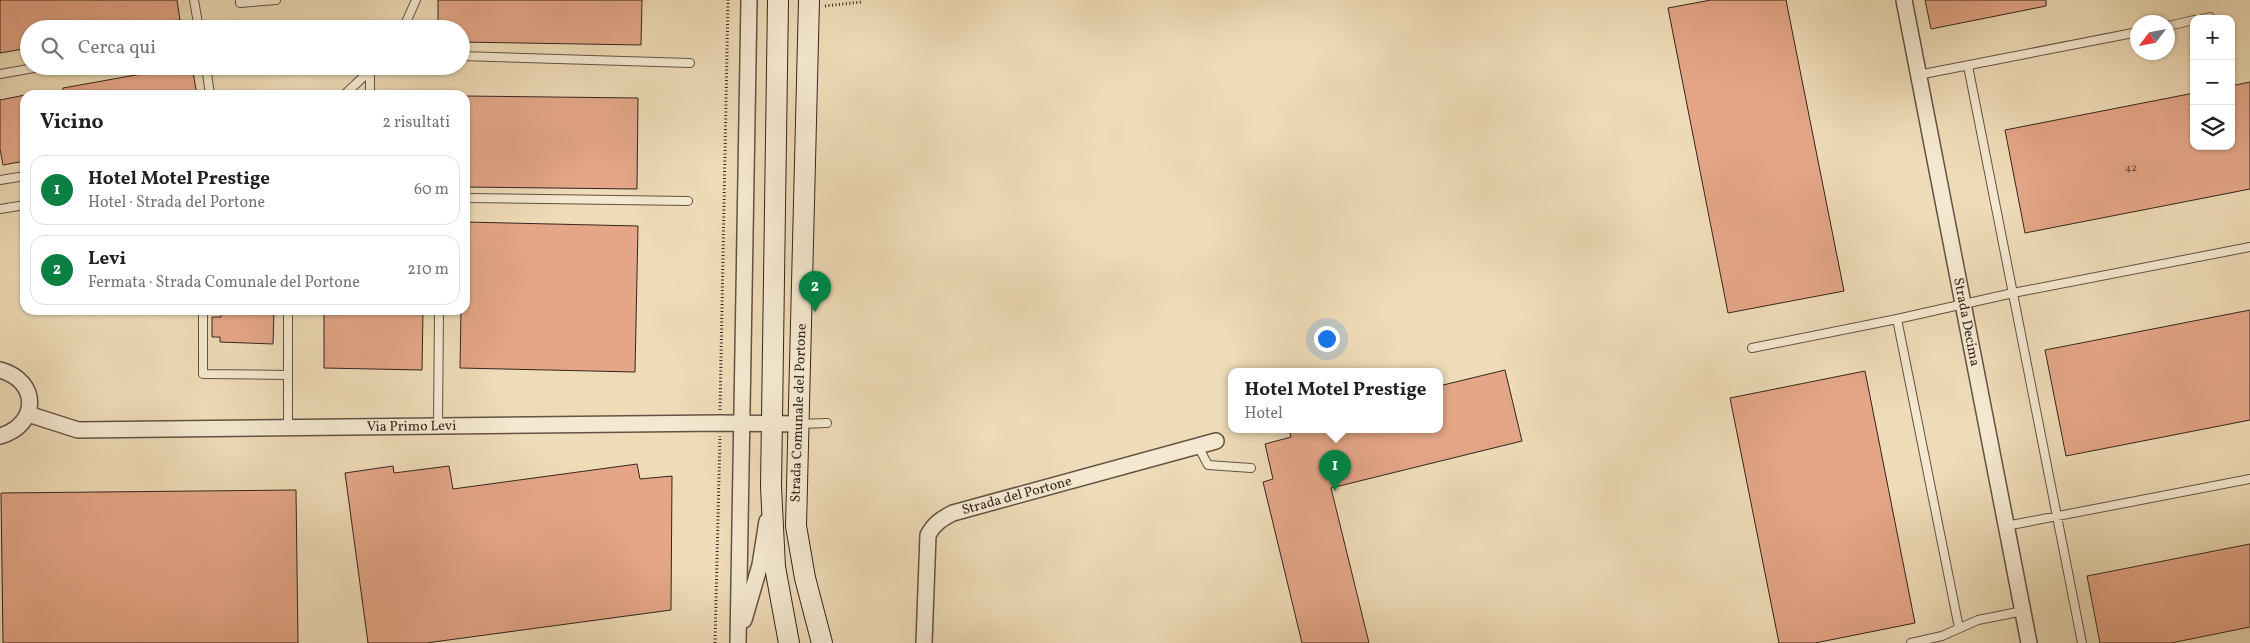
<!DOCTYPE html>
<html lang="it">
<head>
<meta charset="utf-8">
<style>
	:root { --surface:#fff; --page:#f6f6f6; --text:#202124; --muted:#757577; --line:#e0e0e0; --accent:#0b8043 }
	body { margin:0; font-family:Vollkorn,serif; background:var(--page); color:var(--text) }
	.controls { position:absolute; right:15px; top:15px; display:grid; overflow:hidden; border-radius:10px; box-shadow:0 1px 4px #0004 }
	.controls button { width:45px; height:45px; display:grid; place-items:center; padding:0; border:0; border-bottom:1px solid var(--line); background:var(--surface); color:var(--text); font:25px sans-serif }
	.compass { position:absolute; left:2130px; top:15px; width:45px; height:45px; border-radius:50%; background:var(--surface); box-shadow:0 1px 4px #0004; rotate:238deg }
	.you { position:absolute; left:1326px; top:338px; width:18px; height:18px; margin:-12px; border:4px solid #fff; border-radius:50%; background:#1a73e8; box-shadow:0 0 0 8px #1a73e833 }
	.badge { display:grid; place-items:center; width:32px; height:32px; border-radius:50%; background:var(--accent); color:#fff; font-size:16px; font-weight:700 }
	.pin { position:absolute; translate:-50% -41px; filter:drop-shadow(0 1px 2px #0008) }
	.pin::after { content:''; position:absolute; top:26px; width:18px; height:15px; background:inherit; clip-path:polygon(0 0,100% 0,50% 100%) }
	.popup { position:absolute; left:1228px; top:368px; width:215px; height:65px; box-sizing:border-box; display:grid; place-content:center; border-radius:10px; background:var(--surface); filter:drop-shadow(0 1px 4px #0005); font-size:16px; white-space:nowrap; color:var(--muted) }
	.popup b { font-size:19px; color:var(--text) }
	.popup::after { content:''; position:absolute; left:50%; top:100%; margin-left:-10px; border:10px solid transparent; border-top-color:var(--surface) }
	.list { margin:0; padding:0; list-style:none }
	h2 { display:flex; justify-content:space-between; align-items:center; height:65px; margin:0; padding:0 20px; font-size:21px }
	h2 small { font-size:16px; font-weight:400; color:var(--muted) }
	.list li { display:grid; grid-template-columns:32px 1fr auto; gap:15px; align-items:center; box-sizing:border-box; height:70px; margin:0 10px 10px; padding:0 10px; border:1px solid var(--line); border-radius:15px }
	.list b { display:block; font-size:19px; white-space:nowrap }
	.list p { margin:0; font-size:16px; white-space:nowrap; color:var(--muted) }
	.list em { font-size:16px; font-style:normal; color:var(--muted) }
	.icon { flex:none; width:28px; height:28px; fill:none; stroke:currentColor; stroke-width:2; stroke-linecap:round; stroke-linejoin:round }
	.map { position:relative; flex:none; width:2250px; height:643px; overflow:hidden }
	.search { position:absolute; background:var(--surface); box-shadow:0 1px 4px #0004; left:20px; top:20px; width:450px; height:55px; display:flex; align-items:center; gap:12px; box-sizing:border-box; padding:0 18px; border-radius:28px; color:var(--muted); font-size:19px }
	.panel { position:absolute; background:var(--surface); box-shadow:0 1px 4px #0004; left:20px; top:90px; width:450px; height:225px; border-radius:15px }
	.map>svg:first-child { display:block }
</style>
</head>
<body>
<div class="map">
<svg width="2250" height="643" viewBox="0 0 2250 643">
	<rect width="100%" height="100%" fill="#eedbb7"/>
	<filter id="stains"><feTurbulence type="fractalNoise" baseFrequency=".004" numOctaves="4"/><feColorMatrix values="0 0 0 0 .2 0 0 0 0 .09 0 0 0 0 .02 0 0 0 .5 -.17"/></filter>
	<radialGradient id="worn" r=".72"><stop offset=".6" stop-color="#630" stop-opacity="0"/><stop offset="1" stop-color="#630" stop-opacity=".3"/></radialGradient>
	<path fill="#e4a687" stroke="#35251f" d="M0 0H177L180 20 134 29H29V48L0 53Z
		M438 0H642L641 45 461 42V29H438Z
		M1711 0H1786L1844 291 1728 313 1668 8Z
		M1925 0H2046V6L1931 29Z
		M186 66H192L197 95H63V88Z
		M2250 82V189L2025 233 2005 130 2194 93V146H2231V86Z
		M25 95V161L3 165 0 149V100Z
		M465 96 638 98 637 189 465 187Z
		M465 222 638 226 635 372 460 368 461 310H465Z
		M221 310H274L273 344 220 342V337H212V317H221Z
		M324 310H423L422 370 324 368Z
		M2250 310V420L2066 456 2045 350Z
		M1505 370 1522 441 1331 488 1369 643H1302L1263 482 1273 479 1265 444 1291 437 1289 430H1439V386Z
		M1865 371 1915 623 1815 643H1779L1730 398Z
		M637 464 640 479 672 476 671 610 426 643H368L345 473 393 466 394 473 449 466 453 489Z
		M296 490 298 643H3L1 493Z
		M2250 544V627L2171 643H2100L2087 576Z"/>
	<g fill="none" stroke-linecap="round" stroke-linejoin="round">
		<defs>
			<path id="lane" d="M194 0 199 29
				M240 0V3L276 0
				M2202 19 2210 17
				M2168 26 2194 20
				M403 29 416 0
				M461 56 690 63
				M206 66 210 95
				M1968 66 2082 643
				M0 74 45 66
				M1918 75 2138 32
				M344 95 375 66
				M370 95V71
				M0 180 25 176
				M465 198 688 201
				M0 209 25 205
				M203 310V374L288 375
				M288 310V428
				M1897 319 2013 293 2250 247
				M1752 348 1897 319 1959 628
				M799 424 827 423
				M438 426 439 310
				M1198 446 1208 465 1251 468
				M2006 526 2250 479
				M1911 643 1942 636 1978 620 2023 611"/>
			<g id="street">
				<path id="s1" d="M1904 0 2029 643"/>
				<path d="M0 370C40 381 39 425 0 436"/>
				<path id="s2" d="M28 414 78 430 720 423 799 424"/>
				<path d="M744 620 760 565 767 521"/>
				<path d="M738 643 749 0"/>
				<path id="s3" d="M924 643 928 535C934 524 941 519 953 513L1216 441"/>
			</g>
			<path id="secondary" d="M778 0 771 487 775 567 789 643
				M809 0 796 526 805 578 822 643"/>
		</defs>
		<use href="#lane" stroke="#635245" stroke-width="10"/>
		<use href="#street" stroke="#635245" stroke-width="18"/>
		<use href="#secondary" stroke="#35251f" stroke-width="22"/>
		<path stroke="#35251f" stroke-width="3" stroke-dasharray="1 2.5" stroke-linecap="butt" d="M825 6 861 2
			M720 410 728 0
			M715 643 720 436"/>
		<use href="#lane" stroke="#f4e8d0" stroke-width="8"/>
		<use href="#street" stroke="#f4e8d0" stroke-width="15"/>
		<use href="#secondary" stroke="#f4e8d0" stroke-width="20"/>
	</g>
	<g text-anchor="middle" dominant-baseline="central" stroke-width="4.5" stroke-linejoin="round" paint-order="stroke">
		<g font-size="11" fill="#614539">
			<text x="2131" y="168">42</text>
		</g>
		<g font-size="14" fill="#35251f" stroke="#f4e8d0">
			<text stroke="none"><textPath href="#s1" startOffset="328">Strada Decima</textPath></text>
			<text transform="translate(799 413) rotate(-88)">Strada Comunale del Portone</text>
			<text stroke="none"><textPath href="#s2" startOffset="386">Via Primo Levi</textPath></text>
			<text stroke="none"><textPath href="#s3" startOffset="208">Strada del Portone</textPath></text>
		</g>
	</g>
	<rect width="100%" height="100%" filter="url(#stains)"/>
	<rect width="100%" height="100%" fill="url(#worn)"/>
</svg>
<div class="controls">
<button>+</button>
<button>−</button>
<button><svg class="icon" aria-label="layers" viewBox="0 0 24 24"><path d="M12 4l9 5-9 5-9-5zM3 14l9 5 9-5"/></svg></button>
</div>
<svg class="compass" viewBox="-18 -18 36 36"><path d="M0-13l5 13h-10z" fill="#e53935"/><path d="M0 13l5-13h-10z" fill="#757577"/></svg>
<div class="you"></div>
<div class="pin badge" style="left:1335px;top:491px">1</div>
<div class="popup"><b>Hotel Motel Prestige</b>Hotel</div>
<div class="pin badge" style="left:815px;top:312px">2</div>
<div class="search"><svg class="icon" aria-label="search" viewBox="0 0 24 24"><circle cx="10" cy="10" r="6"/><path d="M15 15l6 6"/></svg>Cerca qui</div>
<section class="panel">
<h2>Vicino<small>2 risultati</small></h2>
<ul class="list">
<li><span class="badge">1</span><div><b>Hotel Motel Prestige</b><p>Hotel · Strada del Portone</p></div><em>60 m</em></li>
<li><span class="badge">2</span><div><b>Levi</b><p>Fermata · Strada Comunale del Portone</p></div><em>210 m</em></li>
</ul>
</section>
</div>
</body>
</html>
